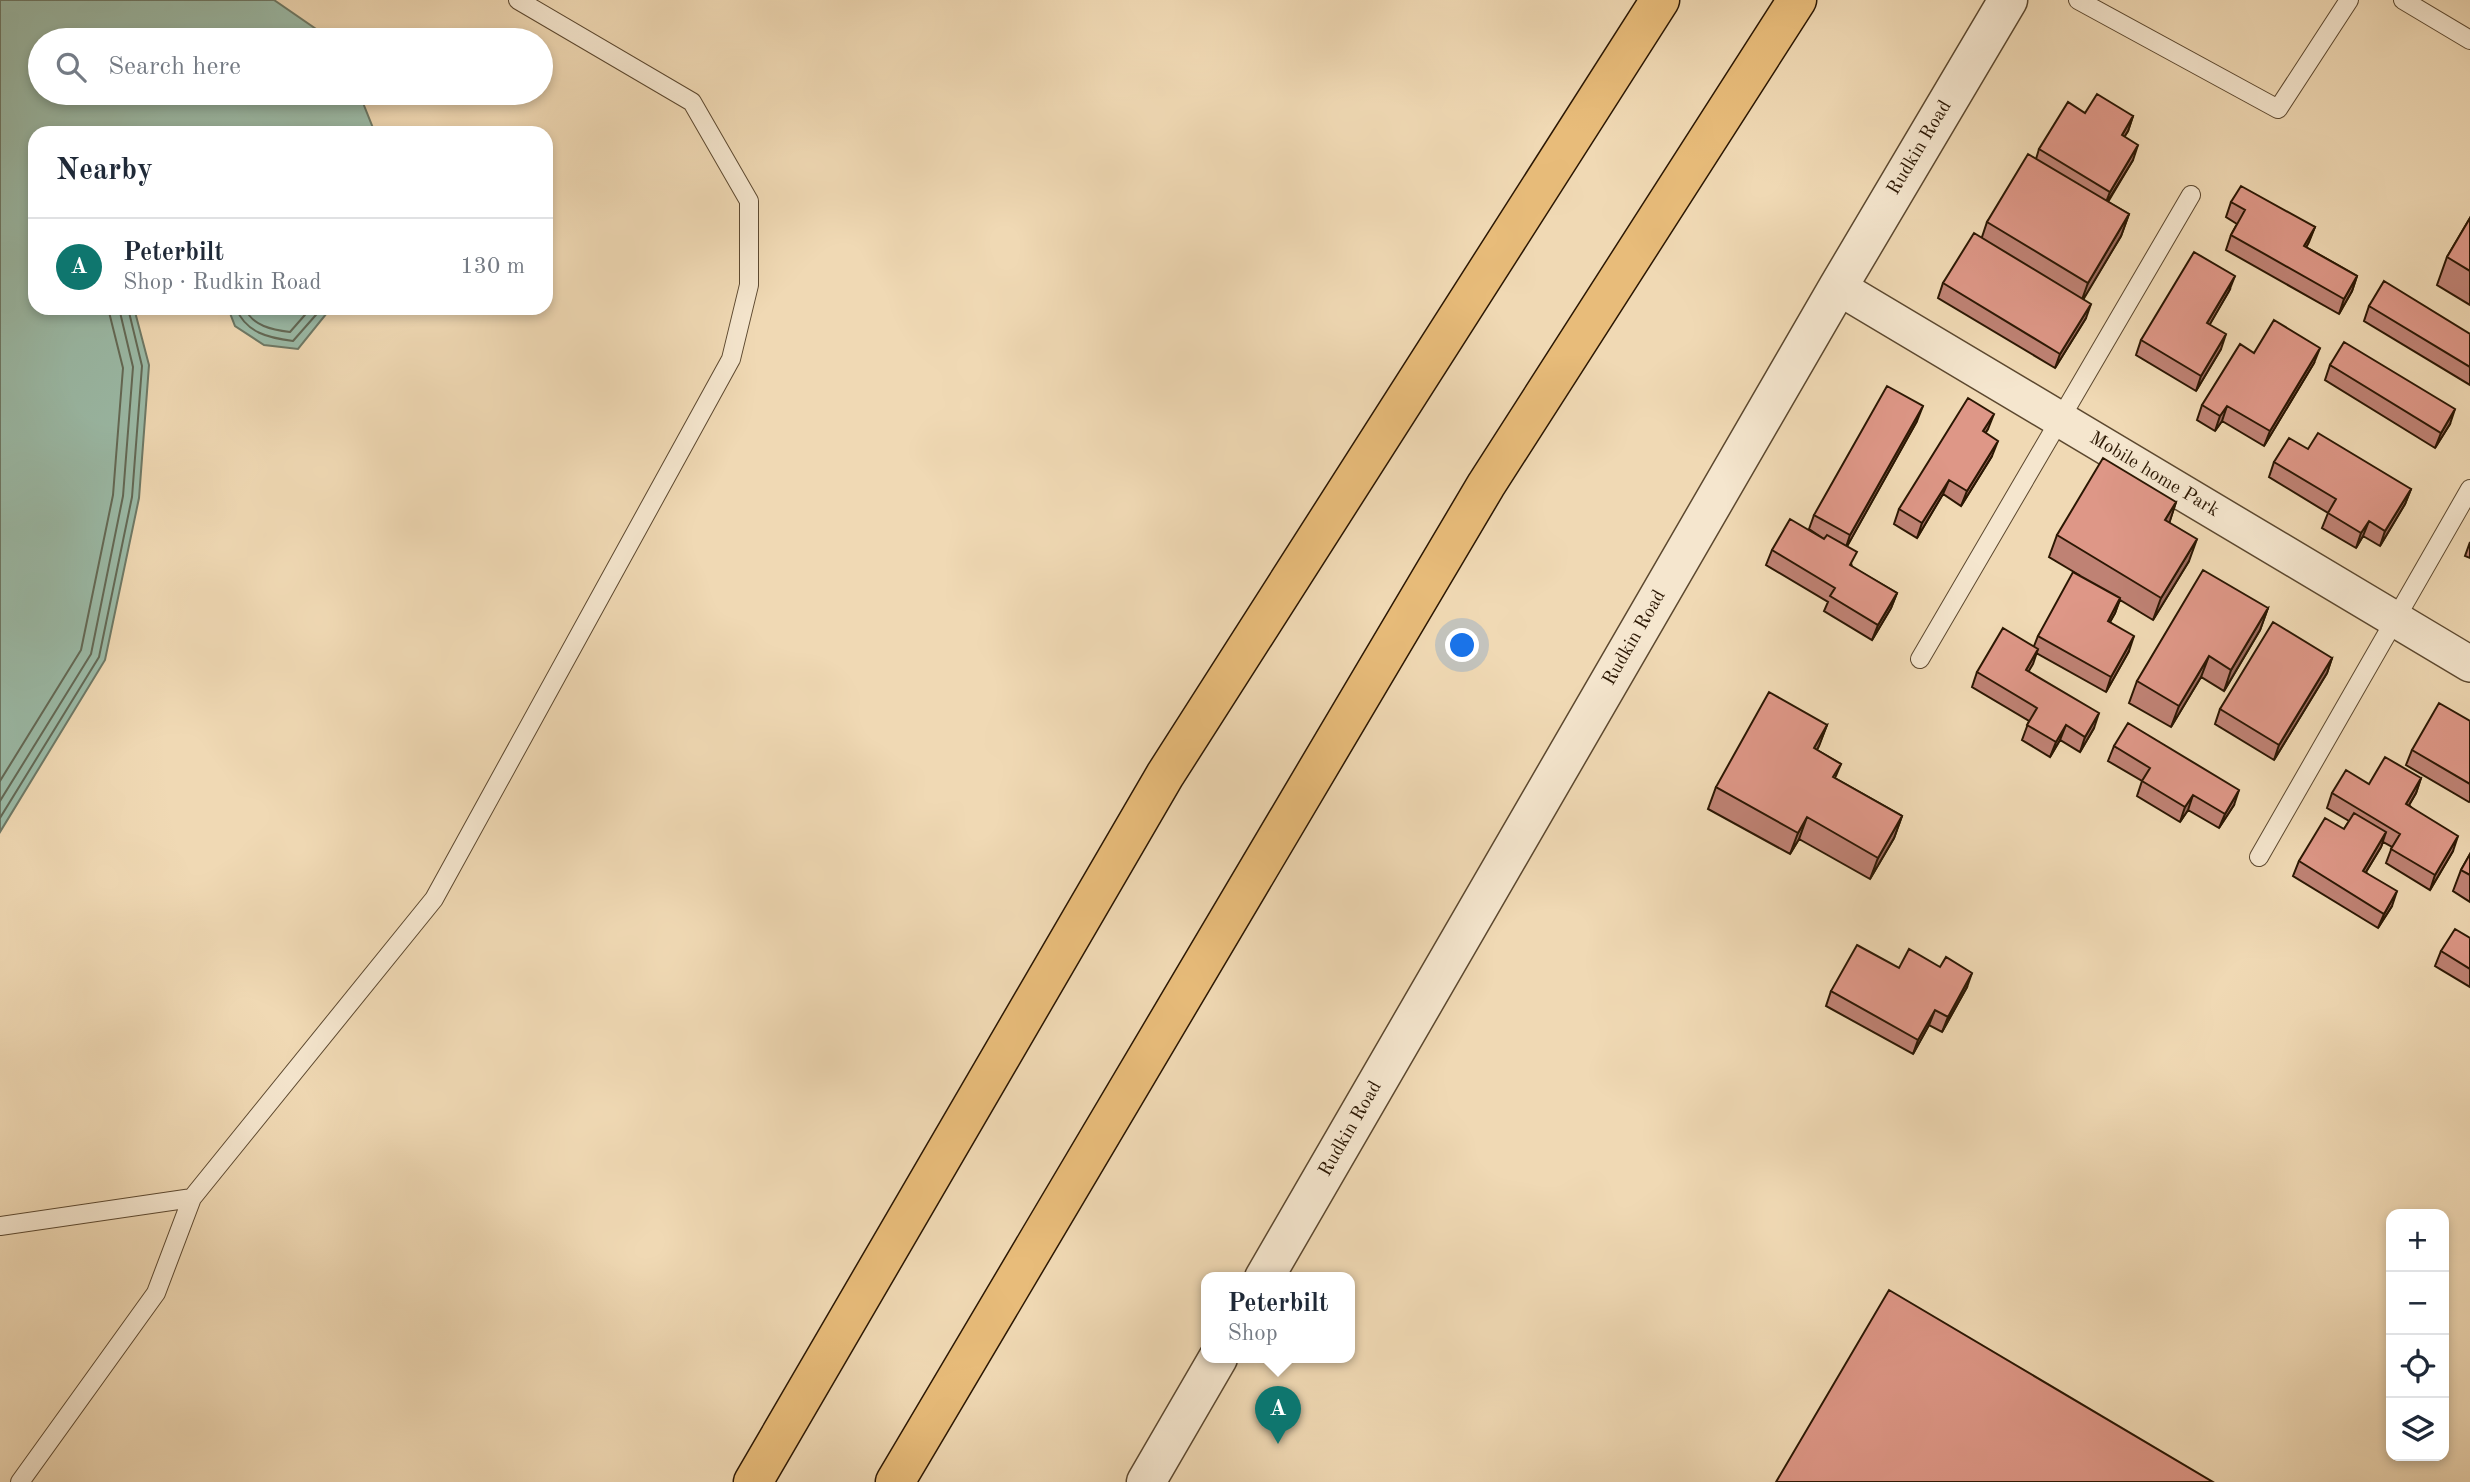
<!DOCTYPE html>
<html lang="en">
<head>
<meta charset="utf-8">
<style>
	:root { --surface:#fff; --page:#f2f2f3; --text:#1f2937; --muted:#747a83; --line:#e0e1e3; --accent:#0f766e }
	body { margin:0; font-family:"Old Standard TT",serif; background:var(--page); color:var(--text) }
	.controls { position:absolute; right:21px; bottom:21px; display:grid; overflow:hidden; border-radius:14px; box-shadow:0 4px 10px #0003 }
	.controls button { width:63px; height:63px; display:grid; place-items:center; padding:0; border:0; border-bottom:2px solid var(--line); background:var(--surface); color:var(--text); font:35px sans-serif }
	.you { position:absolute; left:1463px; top:646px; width:24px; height:24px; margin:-18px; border:5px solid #fff; border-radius:50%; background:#1a73e8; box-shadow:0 0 0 10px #1a73e833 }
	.badge { display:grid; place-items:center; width:46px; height:46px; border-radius:50%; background:var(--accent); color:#fff; font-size:23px; font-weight:700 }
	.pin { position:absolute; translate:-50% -58px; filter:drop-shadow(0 2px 4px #0008) }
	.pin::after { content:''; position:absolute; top:37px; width:24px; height:21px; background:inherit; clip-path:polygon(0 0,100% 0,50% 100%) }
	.popup { position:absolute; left:1201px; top:1272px; width:154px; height:91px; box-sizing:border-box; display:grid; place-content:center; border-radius:14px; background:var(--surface); filter:drop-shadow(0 2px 5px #0005); font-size:23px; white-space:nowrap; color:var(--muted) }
	.popup b { font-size:26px; color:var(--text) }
	.popup::after { content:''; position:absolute; left:50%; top:100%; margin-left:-14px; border:14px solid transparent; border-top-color:var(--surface) }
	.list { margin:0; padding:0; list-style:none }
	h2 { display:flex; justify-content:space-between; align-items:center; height:91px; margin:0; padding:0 28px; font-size:30px }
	h2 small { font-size:23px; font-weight:400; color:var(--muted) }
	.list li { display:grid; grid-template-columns:46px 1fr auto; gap:21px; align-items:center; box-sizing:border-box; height:98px; padding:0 28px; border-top:2px solid var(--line) }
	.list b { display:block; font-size:26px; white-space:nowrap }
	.list p { margin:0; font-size:23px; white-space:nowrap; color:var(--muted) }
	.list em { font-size:23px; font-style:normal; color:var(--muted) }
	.icon { flex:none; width:38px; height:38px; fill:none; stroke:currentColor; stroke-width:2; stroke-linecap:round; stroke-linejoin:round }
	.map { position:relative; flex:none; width:2470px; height:1482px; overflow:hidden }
	.search { position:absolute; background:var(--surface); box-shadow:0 4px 10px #0003; left:28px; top:28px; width:525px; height:77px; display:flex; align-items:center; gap:18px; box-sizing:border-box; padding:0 24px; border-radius:38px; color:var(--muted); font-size:26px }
	.panel { position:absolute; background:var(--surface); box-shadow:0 4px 10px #0003; left:28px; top:126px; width:525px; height:189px; border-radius:21px }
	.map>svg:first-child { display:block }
</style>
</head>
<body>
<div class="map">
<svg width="2470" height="1482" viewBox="0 0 2470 1482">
	<rect width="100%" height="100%" fill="#f0d9b4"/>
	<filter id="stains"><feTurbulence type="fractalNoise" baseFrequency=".00286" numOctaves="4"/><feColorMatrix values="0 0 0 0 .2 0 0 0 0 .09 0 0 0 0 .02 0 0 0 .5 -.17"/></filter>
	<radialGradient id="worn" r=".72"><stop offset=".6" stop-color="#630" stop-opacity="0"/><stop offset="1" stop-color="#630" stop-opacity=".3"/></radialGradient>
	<path fill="#9bbba8" stroke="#6e7966" stroke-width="2" d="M0 0H274L332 40H40V93H359L375 133H35V308H134L149 365 139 498 105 660 0 832Z
		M228 308H331L298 349 264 345 235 326Z"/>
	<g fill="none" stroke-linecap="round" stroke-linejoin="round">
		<path stroke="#636956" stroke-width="2" d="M236 308C246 333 269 338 293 341L322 308
			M245 308C252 326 273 330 290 332L311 308
			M0 781 81 650 113 495 123 368 108 308
			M0 801 91 654 123 496 133 367 119 308
			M0 818 99 657 132 497 142 366 128 308"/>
		<defs>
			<path id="service" d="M2078 0 2278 109 2349 0
				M2403 0 2470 40
				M1920 659 2191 195
				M2259 857 2470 489
				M0 1226 192 1198
				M20 1482 156 1293 192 1198 434 899 731 359 749 285V201L692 102 518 0"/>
			<path id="minor" d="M1838 287 2470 664"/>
			<path id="tertiary" d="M1264 1278 1838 287 2008 0
				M1146 1482 1218 1358"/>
			<path id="motorway" d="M753 1482 1165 775 1660 0
				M895 1482 1486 485 1797 0"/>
		</defs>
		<use href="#service" stroke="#5c482f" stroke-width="20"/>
		<use href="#minor" stroke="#5c482f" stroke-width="38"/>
		<use href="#tertiary" stroke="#5c482f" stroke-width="41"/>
		<use href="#motorway" stroke="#2b1703" stroke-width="41"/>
		<use href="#service" stroke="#f5e6ce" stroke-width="18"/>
		<use href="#minor" stroke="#f5e6ce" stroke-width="35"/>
		<use href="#tertiary" stroke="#f5e6ce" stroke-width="38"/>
		<use href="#motorway" stroke="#e8bc7a" stroke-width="38"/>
	</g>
	<path fill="#bf8274" stroke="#2b1703" stroke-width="2" d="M2085 113 2133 116 2128 131 2124 137 2133 160 2108 202 2129 214 2121 236 2083 299 2086 318 2055 368 1938 298 1943 283 1982 237 1987 222 2036 159 2039 149Z
		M2231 202 2315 227 2306 247 2357 276 2352 291 2339 314 2226 250 2231 235 2237 224 2226 217Z
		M2470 218V305L2437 285 2447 257Z
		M2229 291 2209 325 2221 349 2196 391 2136 355 2141 340Z
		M2369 306 2470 334V385L2364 321Z
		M2254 353 2314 363 2264 446 2222 421 2215 431 2197 420 2202 405Z
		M2330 365 2450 424 2435 448 2325 380Z
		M1917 421 1847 546 1852 567 1897 593 1891 608 1872 640 1824 611 1828 602 1766 565 1772 550 1824 539 1809 529 1814 515Z
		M1988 429 1985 433 1992 456 1961 506 1943 494 1917 538 1894 524 1899 509Z
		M2308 449 2411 489 2405 504 2380 546 2363 536 2356 548 2322 528 2328 513 2269 477 2274 462Z
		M2176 502 2169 523 2189 561 2153 620 2120 600 2115 613 2110 622 2129 651 2106 692 2036 653 2028 671 2094 728 2080 752 2060 740 2050 757 2022 740 2029 721 1972 687 1977 672 2034 646 2038 636 2079 575 2049 557 2057 535Z
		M2470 542V558L2465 556Z
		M2268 608 2260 630 2224 691 2201 677 2171 727 2129 703 2137 681Z
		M2332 658 2327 673 2274 760 2215 724 2220 709Z
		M2470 721V801L2469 802 2406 765 2412 750Z
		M1827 725 1817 750 1841 764 1835 778 1902 816 1894 838 1870 879 1799 839 1790 854 1708 809 1716 787Z
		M2114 746 2234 805 2219 828 2188 810 2180 822 2137 796 2142 781 2108 761Z
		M2421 778 2416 793 2409 805 2453 851 2430 890 2386 863 2392 847 2383 842 2381 847 2366 872 2392 906 2378 928 2293 876 2299 861 2344 829 2349 821 2327 808 2332 793 2369 784Z
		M2470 854V902L2453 891 2461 870Z
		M2470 938V987L2435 966 2441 951Z
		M1899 968 1967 987 1942 1032 1929 1025 1913 1054 1826 1006 1831 991Z"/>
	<path fill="#9b6a5e" stroke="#2b1703" stroke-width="2" d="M2133 116 2128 131 2116 150 2122 135Z
		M2138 145 2133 160 2104 207 2110 192Z
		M2129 214 2121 236 2080 305 2088 283Z
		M2315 227 2309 242 2299 261 2304 246Z
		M2235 276 2229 291 2202 338 2207 323Z
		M2357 276 2352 291 2339 314 2344 299Z
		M2091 304 2086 318 2055 368 2060 354Z
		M2226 334 2221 349 2196 391 2201 376Z
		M2320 348 2314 363 2264 446 2270 431Z
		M1923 406 1917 421 1845 550 1850 535Z
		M2227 406 2222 421 2215 431 2220 416Z
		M2455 409 2450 424 2435 448 2441 433Z
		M1994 414 1988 429 1977 446 1983 431Z
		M1998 441 1992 456 1961 506 1967 491Z
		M1949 480 1943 494 1917 538 1922 523Z
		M2411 489 2405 504 2380 546 2385 531Z
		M2176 502 2169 524 2165 520Z
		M2369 521 2363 536 2356 548 2361 533Z
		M2197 539 2189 561 2153 620 2161 598Z
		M1897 593 1891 608 1872 640 1878 625Z
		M2120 598 2115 613 2102 636 2108 621Z
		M2268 608 2260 630 2224 691 2231 670Z
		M2134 636 2129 651 2106 692 2111 677Z
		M2038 649 2033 664 2021 684 2026 670Z
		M2209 656 2201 677 2171 727 2179 706Z
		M2332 658 2327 673 2274 760 2279 745Z
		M2099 713 2094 728 2080 752 2085 737Z
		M1827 725 1819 746 1806 770 1814 748Z
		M2066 725 2060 740 2050 757 2056 742Z
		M2421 778 2416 793 2401 819 2406 804Z
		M2239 790 2234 805 2219 828 2225 814Z
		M2193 795 2188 810 2180 822 2185 807Z
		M1902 816 1894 838 1870 879 1878 858Z
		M1807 817 1799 839 1790 854 1798 833Z
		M2386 832 2381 847 2358 885 2363 871Z
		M2458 836 2453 851 2430 890 2435 875Z
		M2397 891 2392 906 2378 928 2384 914Z
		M1972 973 1967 987 1942 1032 1948 1017Z
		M1935 1010 1929 1025 1913 1054 1918 1040Z"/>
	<path fill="#de9787" stroke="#2b1703" stroke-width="2" d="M2097 94 2133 116 2122 135 2138 145 2110 192 2039 149 2068 102 2085 113Z
		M2028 154 2129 214 2088 283 1987 222Z
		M2241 186 2315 227 2304 246 2357 276 2344 299 2231 235 2245 210 2231 202Z
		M2470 218V271L2447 257Z
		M1974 233 2091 304 2060 354 1943 283Z
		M2194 252 2235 276 2207 323 2226 334 2201 376 2141 340Z
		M2384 281 2470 334V367L2369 306Z
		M2274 320 2320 348 2270 431 2227 406 2220 416 2202 405 2240 344 2254 353Z
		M2344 342 2455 409 2441 433 2330 365Z
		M1887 386 1923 406 1850 535 1814 515Z
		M1968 398 1994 414 1983 431 1998 441 1967 491 1949 480 1922 523 1899 509Z
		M2318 433 2411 489 2385 531 2369 521 2361 533 2328 513 2336 499 2274 462 2289 438 2308 449Z
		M2103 458 2176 502 2165 520 2197 539 2161 598 2057 535Z
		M1790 519 1824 539 1827 535 1857 552 1850 565 1897 593 1878 625 1830 596 1835 588 1772 550Z
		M2203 570 2268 608 2231 670 2209 656 2179 706 2137 681Z
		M2073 572 2120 598 2108 621 2134 636 2111 677 2038 636Z
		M2273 622 2332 658 2279 745 2220 709Z
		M2003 628 2038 649 2026 670 2099 713 2085 737 2066 725 2056 742 2027 725 2037 708 1977 672Z
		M1769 692 1827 725 1814 748 1841 764 1833 777 1902 816 1878 858 1807 817 1798 833 1716 787Z
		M2439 703 2470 721V784L2412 750Z
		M2128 723 2239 790 2225 814 2193 795 2185 807 2142 781 2150 768 2114 746Z
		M2385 757 2421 778 2406 804 2458 836 2435 875 2391 849 2400 834 2332 793 2346 770 2369 784Z
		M2354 813 2386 832 2363 871 2397 891 2384 914 2299 861 2325 818 2344 829Z
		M2470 854V875L2461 870Z
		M2455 929 2470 938V969L2441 951Z
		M1857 945 1899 968 1909 949 1940 967 1946 957 1972 973 1948 1017 1935 1010 1918 1040 1831 991Z
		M1889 1290 2213 1482H1776Z"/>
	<g text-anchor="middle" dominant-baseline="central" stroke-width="7" stroke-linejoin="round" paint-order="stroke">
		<g font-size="19" fill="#2b1703" stroke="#f5e6ce">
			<text transform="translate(1920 148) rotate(-59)">Rudkin Road</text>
			<text transform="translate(2154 475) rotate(31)">Mobile home Park</text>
			<text transform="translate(1635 638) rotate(-60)">Rudkin Road</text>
			<text transform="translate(1351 1129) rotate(-60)">Rudkin Road</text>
		</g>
	</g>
	<rect width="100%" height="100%" filter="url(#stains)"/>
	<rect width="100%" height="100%" fill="url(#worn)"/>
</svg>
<div class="controls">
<button>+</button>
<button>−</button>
<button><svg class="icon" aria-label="locate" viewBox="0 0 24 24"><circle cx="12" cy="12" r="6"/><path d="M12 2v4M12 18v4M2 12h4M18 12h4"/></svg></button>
<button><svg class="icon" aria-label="layers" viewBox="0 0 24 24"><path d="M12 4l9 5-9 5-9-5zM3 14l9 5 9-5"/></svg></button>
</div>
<div class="you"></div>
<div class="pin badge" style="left:1278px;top:1444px">A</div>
<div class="popup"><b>Peterbilt</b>Shop</div>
<div class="search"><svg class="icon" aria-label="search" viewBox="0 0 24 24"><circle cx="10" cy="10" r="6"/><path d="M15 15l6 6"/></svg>Search here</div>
<section class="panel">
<h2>Nearby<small></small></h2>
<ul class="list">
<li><span class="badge">A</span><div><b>Peterbilt</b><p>Shop · Rudkin Road</p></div><em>130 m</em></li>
</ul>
</section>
</div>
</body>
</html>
